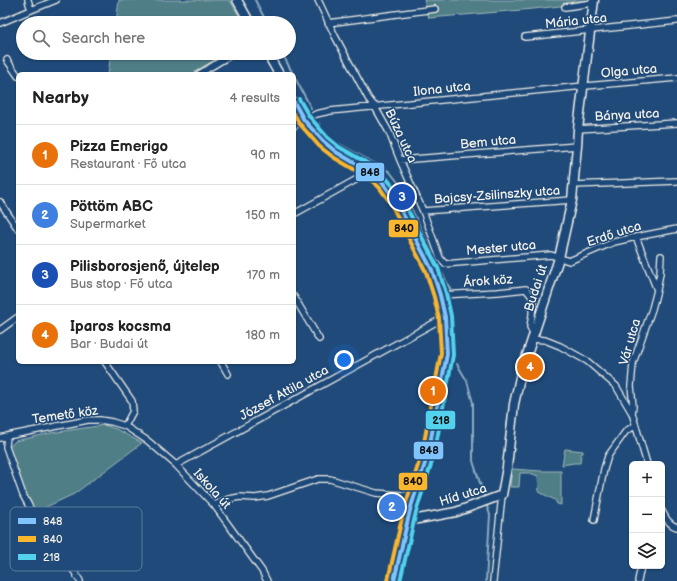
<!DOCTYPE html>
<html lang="en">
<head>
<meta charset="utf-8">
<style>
	:root { --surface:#fff; --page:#f6f6f6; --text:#222; --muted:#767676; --line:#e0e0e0; --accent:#d93025 }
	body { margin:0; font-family:"Balsamiq Sans",sans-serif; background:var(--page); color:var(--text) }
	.controls { position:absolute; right:12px; bottom:12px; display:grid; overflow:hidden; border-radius:6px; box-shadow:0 1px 3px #0004 }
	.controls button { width:36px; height:36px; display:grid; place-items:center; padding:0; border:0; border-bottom:1px solid var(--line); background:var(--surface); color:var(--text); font:20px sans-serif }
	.you { position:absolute; left:344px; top:360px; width:14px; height:14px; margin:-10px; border:3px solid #fff; border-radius:50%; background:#1a73e8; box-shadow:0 0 0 6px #1a73e833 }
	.badge { display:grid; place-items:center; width:26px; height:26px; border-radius:50%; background:var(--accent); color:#fff; font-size:13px; font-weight:700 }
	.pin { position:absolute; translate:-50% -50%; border:2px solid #fff; box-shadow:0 1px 4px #0006 }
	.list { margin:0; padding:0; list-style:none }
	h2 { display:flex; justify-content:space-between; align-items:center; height:52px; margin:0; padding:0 16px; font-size:17px }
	h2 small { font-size:13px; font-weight:400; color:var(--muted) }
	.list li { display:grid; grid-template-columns:26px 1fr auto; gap:12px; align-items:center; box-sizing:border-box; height:60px; padding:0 16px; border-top:1px solid var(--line) }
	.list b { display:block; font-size:15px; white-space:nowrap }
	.list p { margin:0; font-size:13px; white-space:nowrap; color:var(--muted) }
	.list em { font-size:13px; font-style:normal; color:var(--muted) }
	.icon { flex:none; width:22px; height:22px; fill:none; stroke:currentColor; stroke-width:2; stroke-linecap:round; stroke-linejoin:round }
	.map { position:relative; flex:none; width:677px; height:581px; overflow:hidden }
	.search { position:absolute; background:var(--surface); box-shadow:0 1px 3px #0004; left:16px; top:16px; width:280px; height:44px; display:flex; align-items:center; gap:10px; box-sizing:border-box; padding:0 14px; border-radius:22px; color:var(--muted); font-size:15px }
	.panel { position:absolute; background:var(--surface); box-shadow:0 1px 3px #0004; left:16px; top:72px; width:280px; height:292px; border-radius:6px }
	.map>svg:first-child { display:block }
</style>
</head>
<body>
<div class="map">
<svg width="677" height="581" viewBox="0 0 677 581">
	<rect width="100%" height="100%" fill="#1f4a7a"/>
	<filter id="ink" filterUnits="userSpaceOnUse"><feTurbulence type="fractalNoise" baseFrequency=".025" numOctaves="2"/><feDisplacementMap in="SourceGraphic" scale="8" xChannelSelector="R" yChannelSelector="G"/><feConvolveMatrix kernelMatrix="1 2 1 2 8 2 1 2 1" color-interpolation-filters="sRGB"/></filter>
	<g filter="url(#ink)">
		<path fill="#507e87" stroke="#a2b8b8" d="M119 0H230L243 23H116Z
			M424 0H587V3L533 9 429 18Z
			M111 53H227L191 74H108Z
			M104 425 116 429 142 443 74 494 33 513 7 450 15 441 51 433Z
			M565 449 583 451V453L581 454 580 463H574L562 465Z
			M512 469 541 471H561V505L557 504 555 500 539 492 538 476 530 473H520L519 487H510Z"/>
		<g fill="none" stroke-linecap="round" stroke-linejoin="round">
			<path stroke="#8dabc0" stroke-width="2" d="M255 0 267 23
				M282 53 293 74
				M294 76 311 108
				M319 123 323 131 332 140 390 172 400 185 451 291
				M457 364 467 381 473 403V461L485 499
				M486 503 490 515 486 581"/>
			<defs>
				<path id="street" d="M28 0 31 10
					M318 0 335 36 368 98 375 107 389 132 400 160 423 211 440 258 445 264 551 255 569 261 614 242 636 237 677 229
					M565 7 593 3
					M0 23 31 10 56 0
					M328 23 435 9
					M525 37 677 21
					M7 60 18 76
					M199 74 234 53
					M294 126 316 114 330 111 574 87 677 78
					M578 129 677 123
					M400 160 577 146
					M573 185 677 181
					M0 202 18 229
					M423 211 572 200
					M294 214 370 172
					M636 237 657 290 652 309 633 363 631 386 633 406 632 413 647 464
					M657 290 660 273 661 256
					M440 295 498 292 526 289 533 298 532 315 530 327 534 335
					M294 297 319 339
					M0 330 18 317
					M533 339 545 340 560 346 587 361 616 386 632 413
					M105 362 132 401 133 411 125 426
					M221 362 228 374
					M7 436 6 447 23 495 37 521 74 571 80 581
					M0 438 7 436 88 420H100L112 422 125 426 148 441 176 465 214 505 262 571 267 581
					M176 465 445 317
					M214 505 229 499 240 497 255 498 268 496 318 479H330L376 493 414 496
					M662 511C665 517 669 525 677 527
					M594 520 604 469 608 456 626 431 635 426
					M493 581 502 495
					M638 581 641 566"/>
				<path id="secondary" d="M237 0 250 23
					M267 53 279 74
					M294 102 304 120 323 141 336 152 370 172 383 183 395 199 432 270 440 295 445 317 447 343V354L428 454 410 510 394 581
					M407 521 456 512 502 495 507 467 514 404 521 373 559 258 572 200 577 146 578 129 594 0"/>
			</defs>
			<use href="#street" stroke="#f4f1e8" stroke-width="8"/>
			<use href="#secondary" stroke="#f4f1e8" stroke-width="11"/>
			<use href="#street" stroke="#1f4a7a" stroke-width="5.5"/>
			<use href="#secondary" stroke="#1f4a7a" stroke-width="8"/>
			<defs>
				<path id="bus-1" d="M294 102 304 120 323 141 336 152 370 172 383 183 395 199 432 270 440 295 445 317 447 354 428 454 410 510 394 581"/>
				<path id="bus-2" d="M294 114 299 123 319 146 333 157 367 177 379 187 390 202 426 272 434 297 439 318 441 353 422 453 404 509 388 580"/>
				<path id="bus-3" d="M299 99 309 116 327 137 339 147 374 167 387 179 400 195 438 268 446 293 451 316 453 355 434 455 416 512 400 581"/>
			</defs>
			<use href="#bus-1" stroke="#1f4a7a" stroke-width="7"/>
			<use href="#bus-2" stroke="#1f4a7a" stroke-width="7"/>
			<use href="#bus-3" stroke="#1f4a7a" stroke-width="7"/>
			<use href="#bus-1" stroke="#80c4ff" stroke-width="4"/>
			<use href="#bus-2" stroke="#fab62d" stroke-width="4"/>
			<use href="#bus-3" stroke="#53d2ee" stroke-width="4"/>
		</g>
	</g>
	<g text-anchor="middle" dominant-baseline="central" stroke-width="3" stroke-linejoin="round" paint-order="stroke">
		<g font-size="13" fill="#f4f1e8" stroke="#1f4a7a">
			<text transform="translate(576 21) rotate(-6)">Mária utca</text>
			<text transform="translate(629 71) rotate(-5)">Olga utca</text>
			<text transform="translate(442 89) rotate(-6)">Ilona utca</text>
			<text transform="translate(627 115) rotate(-3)">Bánya utca</text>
			<text transform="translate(401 136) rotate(65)">Búza utca</text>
			<text transform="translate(488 142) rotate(-5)">Bem utca</text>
			<text transform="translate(497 195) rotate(-4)">Bajcsy-Zsilinszky utca</text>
			<text transform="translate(614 234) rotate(-18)">Erdő utca</text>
			<text transform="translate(501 248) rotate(-5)">Mester utca</text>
			<text transform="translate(488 281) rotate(-4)">Árok köz</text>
			<text transform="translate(536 288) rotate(-72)">Budai út</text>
			<text transform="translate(630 342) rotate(-74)">Vár utca</text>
			<text transform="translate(284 393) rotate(-29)">József Attila utca</text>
			<text transform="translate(65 415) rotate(-8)">Temető köz</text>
			<text transform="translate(212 489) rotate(48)">Iskola út</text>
			<text transform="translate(463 495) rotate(-17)">Híd utca</text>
		</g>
	</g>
	<rect x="10" y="507" width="132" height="64" rx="6" fill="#1f4a7a" stroke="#5f7c9b" stroke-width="1"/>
	<rect x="18" y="518" width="18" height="6" fill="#80c4ff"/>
	<rect x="18" y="536" width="18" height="6" fill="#fab62d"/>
	<rect x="18" y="554" width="18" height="6" fill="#53d2ee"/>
	<g font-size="11" fill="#f4f1e8">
		<text x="43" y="525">848</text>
		<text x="43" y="543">840</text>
		<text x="43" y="561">218</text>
	</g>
	<g stroke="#1f4a7a" stroke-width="1.5">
		<rect x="355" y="162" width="30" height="20" rx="4" fill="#80c4ff"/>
		<rect x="388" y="219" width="31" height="19" rx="4" fill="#fab62d"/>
		<rect x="425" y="410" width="31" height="20" rx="4" fill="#53d2ee"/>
		<rect x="413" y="441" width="31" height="19" rx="4" fill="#80c4ff"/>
		<rect x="398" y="472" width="30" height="19" rx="4" fill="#fab62d"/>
	</g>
	<g font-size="11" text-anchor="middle" font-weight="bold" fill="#111">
		<text x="370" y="176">848</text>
		<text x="404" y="232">840</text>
		<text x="441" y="424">218</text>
		<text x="429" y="454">848</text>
		<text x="413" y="485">840</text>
	</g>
</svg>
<div class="controls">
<button>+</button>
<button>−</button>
<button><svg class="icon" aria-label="layers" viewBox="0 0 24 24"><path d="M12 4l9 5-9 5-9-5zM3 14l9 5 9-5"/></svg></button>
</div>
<div class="you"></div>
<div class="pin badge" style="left:433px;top:391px;background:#e8710a">1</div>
<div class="pin badge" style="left:392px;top:507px;background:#3f7fe0">2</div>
<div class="pin badge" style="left:402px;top:197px;background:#1a4fb4">3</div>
<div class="pin badge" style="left:530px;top:367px;background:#e8710a">4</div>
<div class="search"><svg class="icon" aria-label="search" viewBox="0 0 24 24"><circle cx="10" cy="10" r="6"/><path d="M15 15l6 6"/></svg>Search here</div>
<section class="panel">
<h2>Nearby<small>4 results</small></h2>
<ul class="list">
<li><span class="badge" style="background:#e8710a">1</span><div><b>Pizza Emerigo</b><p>Restaurant · Fő utca</p></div><em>90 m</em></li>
<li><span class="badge" style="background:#3f7fe0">2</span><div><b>Pöttöm ABC</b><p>Supermarket</p></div><em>150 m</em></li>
<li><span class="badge" style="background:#1a4fb4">3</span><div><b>Pilisborosjenő, újtelep</b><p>Bus stop · Fő utca</p></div><em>170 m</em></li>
<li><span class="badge" style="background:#e8710a">4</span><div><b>Iparos kocsma</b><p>Bar · Budai út</p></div><em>180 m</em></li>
</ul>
</section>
</div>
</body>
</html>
